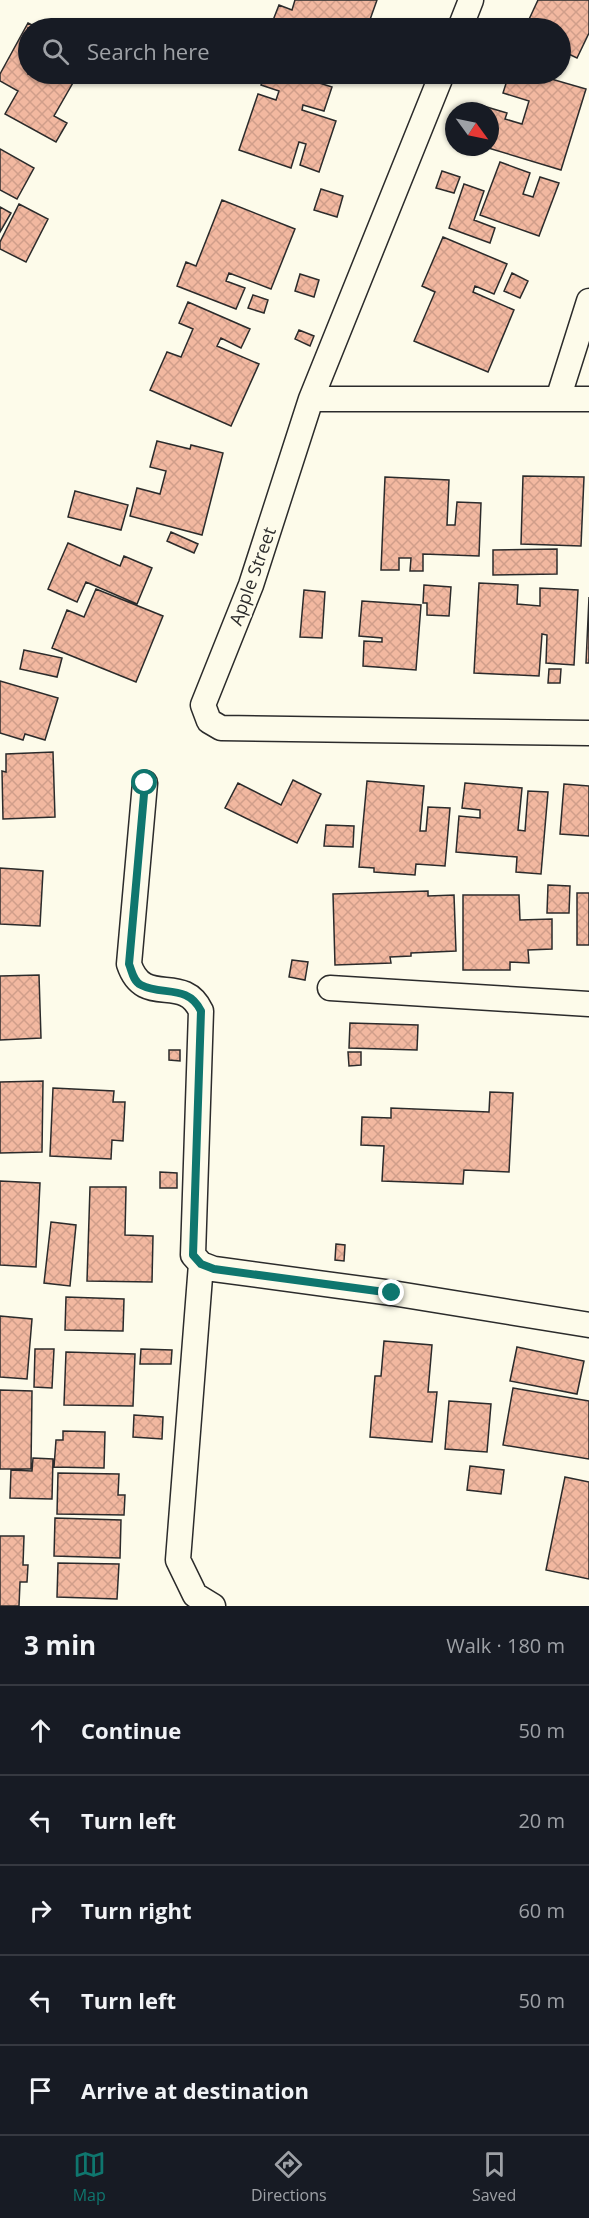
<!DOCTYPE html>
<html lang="en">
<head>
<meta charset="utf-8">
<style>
	:root { --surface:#171b24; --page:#242831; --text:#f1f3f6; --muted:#9ea1a6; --line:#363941; --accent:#0f766e }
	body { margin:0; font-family:"Open Sans",sans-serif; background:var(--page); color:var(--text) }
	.compass { position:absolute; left:445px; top:102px; width:54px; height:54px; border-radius:50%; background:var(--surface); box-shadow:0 2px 4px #0004; rotate:123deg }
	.stop { position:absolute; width:18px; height:18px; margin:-14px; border:4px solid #0f766e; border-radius:50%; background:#fff }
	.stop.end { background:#0f766e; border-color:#fff; box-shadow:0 2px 6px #0008 }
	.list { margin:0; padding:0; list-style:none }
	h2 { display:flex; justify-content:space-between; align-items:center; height:78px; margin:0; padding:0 24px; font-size:26px }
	h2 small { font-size:20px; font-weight:400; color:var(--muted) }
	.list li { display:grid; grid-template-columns:39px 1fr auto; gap:18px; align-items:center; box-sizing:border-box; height:90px; padding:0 24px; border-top:2px solid var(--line) }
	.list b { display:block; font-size:22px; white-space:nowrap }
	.list em { font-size:20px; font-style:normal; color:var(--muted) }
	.icon { flex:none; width:33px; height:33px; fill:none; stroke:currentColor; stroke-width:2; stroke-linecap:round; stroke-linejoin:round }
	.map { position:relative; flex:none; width:589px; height:1606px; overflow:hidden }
	.search { position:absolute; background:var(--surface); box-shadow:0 2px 4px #0004; left:18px; right:18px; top:18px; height:66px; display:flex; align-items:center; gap:15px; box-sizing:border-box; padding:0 21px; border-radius:33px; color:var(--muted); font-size:22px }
	.sheet { height:528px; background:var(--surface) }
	nav { display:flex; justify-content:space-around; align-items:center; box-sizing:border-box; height:84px; border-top:2px solid var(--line); background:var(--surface); font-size:16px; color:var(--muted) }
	nav a { display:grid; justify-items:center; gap:3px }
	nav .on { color:var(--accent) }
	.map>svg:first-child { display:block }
</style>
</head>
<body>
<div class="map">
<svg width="589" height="1606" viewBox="0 0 589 1606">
	<defs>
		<pattern id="building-cross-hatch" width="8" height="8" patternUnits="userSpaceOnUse" patternTransform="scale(1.5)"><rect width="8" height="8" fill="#f2b8a0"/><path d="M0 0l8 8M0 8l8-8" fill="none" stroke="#d09e8a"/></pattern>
	</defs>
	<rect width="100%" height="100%" fill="#fdfbea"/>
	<path fill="url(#building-cross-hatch)" stroke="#2b2b2b" stroke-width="1.5" d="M295 0H377L367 28H333L321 24 320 28H270L279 5 292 10Z
		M538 0H589V33L577 58 560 50V28H525Z
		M28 23 38 28H28V74H78L54 116 67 123 56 142 5 114 18 91 0 81V74Z
		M265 74H291L332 87 324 111 303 105 302 110 336 121 319 172 300 165 306 144 299 142 291 168 239 150 258 94 276 100 279 91 261 85Z
		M509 74H534L586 89 561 170 485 147H490V111H478L480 105 507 113 505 119 522 124 529 101 503 93Z
		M0 149 34 168 17 199 0 190Z
		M500 162 530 173 523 194 533 197 540 177 559 183 539 236 480 215Z
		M442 171 460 177 454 193 436 188Z
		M464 184 484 191 474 220 495 228 490 243 449 228Z
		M321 189 343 196 337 217 314 210Z
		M222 200 295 229 271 289 229 273 226 281 245 288 236 309 177 286 186 262 196 266Z
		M19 204 48 219 26 262 0 249V242Z
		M0 207 11 213 0 232Z
		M443 237 507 264 494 294 475 286 473 292 514 310 488 372 414 341 435 292 422 286Z
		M512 273 528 281 520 298 504 291Z
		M300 274 319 280 314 297 295 291Z
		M253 295 268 300 264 313 248 308Z
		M188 302 250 329 241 348 221 338 217 346 259 364 231 426 150 390 167 352 181 357 193 329 179 323Z
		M299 330 314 336 310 346 295 339Z
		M157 441 190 449 191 445 223 453 202 535 130 516 137 488 160 494 166 471 150 467Z
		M523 476 584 477 581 546 521 544Z
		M385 477 449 480 447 525H455L457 502 481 503 479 556 423 554V571H410L411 558H399V570H381Z
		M75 491 128 505 121 530 68 517Z
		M171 532 198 544 194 553 167 541Z
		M68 543 120 566 124 556 152 568 137 604 86 582 77 602 48 589Z
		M557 549V574L493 575V550Z
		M479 583 518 585 517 604 540 606V588L578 590 574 665 546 663 547 635 542 634 539 676 474 673Z
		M424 585 451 587 449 616 427 615V603H423Z
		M96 589 163 616 136 682 52 648 67 610 84 617Z
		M304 590 325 592 322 638 300 637Z
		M589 597V663H586Z
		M362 601 421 605 416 670 363 666 364 641 382 642V638L359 636Z
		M24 650 62 658 57 677 20 669Z
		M549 669H561L560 683H548Z
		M0 681 58 698 45 740 25 734 23 740 0 733Z
		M53 752 55 817 3 819 2 771 6 772V754Z
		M293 780 321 794 297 843 225 808 238 783 281 805Z
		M367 781 424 786 420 831H426L428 807 450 808 445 866 416 864 415 875 374 872V868L359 867Z
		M465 783 522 788 518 830 525 831 528 791 548 792 541 874 516 872 517 857 456 852 459 816 480 818V810L462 808Z
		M564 784 589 786V836L560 834Z
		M326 825 354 826 353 847 324 846Z
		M0 868 43 871 40 926 0 924Z
		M548 885 570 886 569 913H547Z
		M428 891V896L454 895 456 951 411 953V956L390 957 391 963 335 965 333 894Z
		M577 893H589V945H577Z
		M463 895H519L520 920 552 919V949L528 950 529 963 510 962V970H463Z
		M292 960 308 962 305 980 289 977Z
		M39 975 41 1038 0 1040V976Z
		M350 1023 418 1025 417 1050 349 1048Z
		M169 1050H180V1061L169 1060Z
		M348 1052H361V1065L349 1066Z
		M43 1081 42 1152 0 1153V1082Z
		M53 1088 114 1091 113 1102H125L123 1141 112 1140 111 1159 50 1156Z
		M490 1092 513 1093 509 1172 464 1170 463 1184 382 1181 384 1146 361 1145 362 1117 391 1118V1108L489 1112Z
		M160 1172 177 1173V1188H160Z
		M0 1181 40 1183 36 1267 0 1265Z
		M90 1187H126L125 1235 153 1236 152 1282 87 1281Z
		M51 1222 76 1225 70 1286 44 1283Z
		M336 1244 345 1245 344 1261 335 1260Z
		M66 1297 124 1299 123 1331 65 1330Z
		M0 1316 32 1319 27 1379 0 1377Z
		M384 1341 432 1345 428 1392H437L432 1442 370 1437 375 1376H381Z
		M517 1347 584 1361 577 1394 510 1381Z
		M35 1349H54L52 1388 34 1387Z
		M141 1349 172 1350 171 1364H140Z
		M66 1352 135 1354 133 1406 64 1405Z
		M513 1388 589 1401V1459L503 1445Z
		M0 1390 32 1391 31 1469H0Z
		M449 1401 491 1404 487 1452 445 1449Z
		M134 1415 163 1417 162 1439 133 1437Z
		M63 1431 105 1432 104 1468 54 1467 56 1440H63Z
		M33 1458 53 1459 52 1499 10 1498 11 1470 32 1471Z
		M470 1466 504 1470 501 1494 467 1490Z
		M58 1473 119 1474 118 1495H125L124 1515 57 1514Z
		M565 1477 589 1482V1579L546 1570Z
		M55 1518 121 1520 120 1558 54 1556Z
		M0 1536H24L23 1565H28L27 1582H20L19 1606H0Z
		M58 1563 119 1564 117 1599 57 1597Z"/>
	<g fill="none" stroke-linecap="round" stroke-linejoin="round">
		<defs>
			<path id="minor" d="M460 28 471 0
				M442 74 311 399 251 585 203 705 209 721 221 728 589 733
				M311 399H589
				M558 399 589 301
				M145 783 129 964C144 1009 183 972 201 1011L193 1255 201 1264 214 1269 392 1293 589 1325
				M330 988 589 1004
				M201 1264 178 1560 195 1595 213 1606"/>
		</defs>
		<use href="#minor" stroke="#2b2b2b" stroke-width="27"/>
		<use href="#minor" stroke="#fdfbea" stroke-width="24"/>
	</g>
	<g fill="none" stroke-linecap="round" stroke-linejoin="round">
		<path stroke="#0f766e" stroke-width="8" d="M145 783 129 964C132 971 133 981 141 985 162 996 188 984 201 1011L193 1255 201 1264 214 1269 392 1293"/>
	</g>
	<g text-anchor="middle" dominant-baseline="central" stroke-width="4.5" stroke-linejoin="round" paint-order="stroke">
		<g font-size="18" fill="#2b2b2b" stroke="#fdfbea">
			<text transform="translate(252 576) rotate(-70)">Apple Street</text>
		</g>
	</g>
</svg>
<svg class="compass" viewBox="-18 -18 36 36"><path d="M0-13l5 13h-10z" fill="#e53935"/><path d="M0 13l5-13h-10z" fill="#9ea1a6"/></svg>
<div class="stop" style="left:145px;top:783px"></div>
<div class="stop end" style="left:392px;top:1293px"></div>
<div class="search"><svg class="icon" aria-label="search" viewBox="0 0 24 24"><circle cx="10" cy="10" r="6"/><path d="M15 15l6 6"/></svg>Search here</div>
</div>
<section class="sheet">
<h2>3 min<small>Walk · 180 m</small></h2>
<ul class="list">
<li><svg class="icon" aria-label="ahead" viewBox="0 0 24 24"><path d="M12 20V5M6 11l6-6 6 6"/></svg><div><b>Continue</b></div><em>50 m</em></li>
<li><svg class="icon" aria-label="left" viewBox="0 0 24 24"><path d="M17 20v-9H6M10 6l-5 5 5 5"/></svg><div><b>Turn left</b></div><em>20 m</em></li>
<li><svg class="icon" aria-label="right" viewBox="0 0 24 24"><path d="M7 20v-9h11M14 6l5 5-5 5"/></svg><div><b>Turn right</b></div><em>60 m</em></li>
<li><svg class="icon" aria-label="left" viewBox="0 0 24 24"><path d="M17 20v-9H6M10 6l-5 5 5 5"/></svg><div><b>Turn left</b></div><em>50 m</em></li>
<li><svg class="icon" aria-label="arrive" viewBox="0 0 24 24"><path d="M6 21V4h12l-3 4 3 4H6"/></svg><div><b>Arrive at destination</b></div></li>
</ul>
</section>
<nav>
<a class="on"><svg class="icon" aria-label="map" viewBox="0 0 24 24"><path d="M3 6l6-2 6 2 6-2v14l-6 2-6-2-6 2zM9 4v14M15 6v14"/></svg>Map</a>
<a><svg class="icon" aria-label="directions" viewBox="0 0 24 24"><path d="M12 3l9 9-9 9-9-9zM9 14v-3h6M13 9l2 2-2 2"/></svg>Directions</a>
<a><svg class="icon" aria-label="saved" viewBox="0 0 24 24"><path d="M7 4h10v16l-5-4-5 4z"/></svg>Saved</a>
</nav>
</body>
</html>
